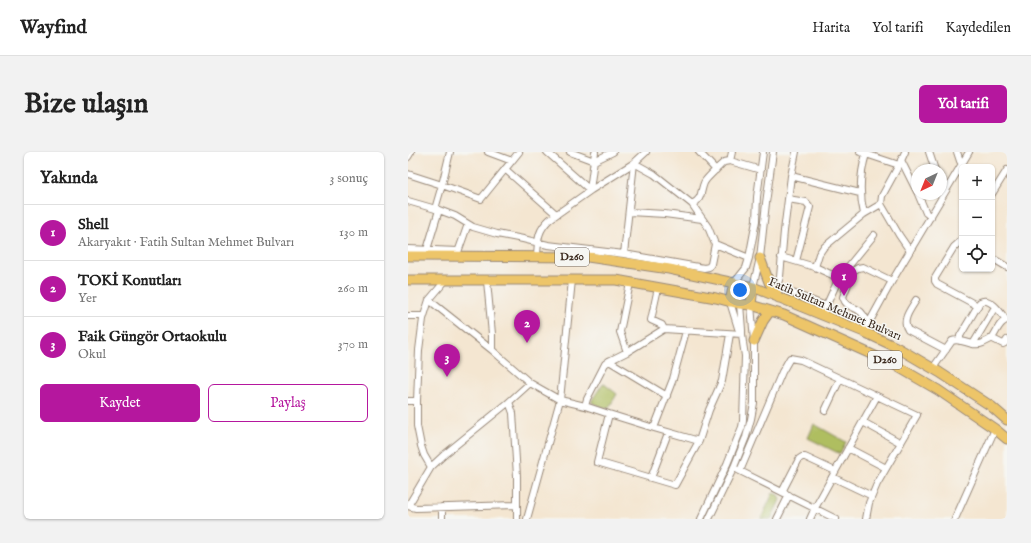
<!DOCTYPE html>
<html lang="tr">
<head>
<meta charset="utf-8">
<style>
	:root { --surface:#fff; --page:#f2f2f2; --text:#222; --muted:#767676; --line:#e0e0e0; --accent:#b5179e }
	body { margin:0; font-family:"IM FELL English",serif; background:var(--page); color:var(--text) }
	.controls { position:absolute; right:12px; top:12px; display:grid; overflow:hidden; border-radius:6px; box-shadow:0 1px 3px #0004 }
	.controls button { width:36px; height:36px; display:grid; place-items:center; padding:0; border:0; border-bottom:1px solid var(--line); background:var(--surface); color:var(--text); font:20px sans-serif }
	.compass { position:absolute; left:503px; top:12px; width:36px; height:36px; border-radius:50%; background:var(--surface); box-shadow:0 1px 3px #0004; rotate:223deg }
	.you { position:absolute; left:332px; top:138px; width:14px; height:14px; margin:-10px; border:3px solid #fff; border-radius:50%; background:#1a73e8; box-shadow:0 0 0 6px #1a73e833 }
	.badge { display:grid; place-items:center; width:26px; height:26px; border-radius:50%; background:var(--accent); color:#fff; font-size:13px; font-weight:700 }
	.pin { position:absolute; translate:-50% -33px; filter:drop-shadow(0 1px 2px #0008) }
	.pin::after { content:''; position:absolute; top:21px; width:14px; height:12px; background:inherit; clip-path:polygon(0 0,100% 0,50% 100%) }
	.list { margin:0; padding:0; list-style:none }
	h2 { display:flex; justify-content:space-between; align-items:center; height:52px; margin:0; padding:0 16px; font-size:17px }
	h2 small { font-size:13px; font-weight:400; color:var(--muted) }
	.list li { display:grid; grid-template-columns:26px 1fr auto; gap:12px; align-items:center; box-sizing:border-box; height:56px; padding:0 16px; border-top:1px solid var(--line) }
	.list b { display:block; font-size:15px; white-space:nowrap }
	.list p { margin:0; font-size:13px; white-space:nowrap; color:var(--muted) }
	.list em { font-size:13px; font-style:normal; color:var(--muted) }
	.actions { display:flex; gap:8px; padding:12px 16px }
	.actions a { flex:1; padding:9px 0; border:1px solid var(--accent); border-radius:6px; text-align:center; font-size:14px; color:var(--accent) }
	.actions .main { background:var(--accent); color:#fff }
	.icon { flex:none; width:22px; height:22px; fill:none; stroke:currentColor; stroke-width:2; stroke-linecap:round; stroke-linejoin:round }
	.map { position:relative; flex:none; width:599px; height:367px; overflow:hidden; border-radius:6px }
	header { display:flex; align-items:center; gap:24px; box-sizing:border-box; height:56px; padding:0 20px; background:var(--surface); border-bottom:1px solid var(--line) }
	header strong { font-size:19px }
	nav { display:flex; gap:22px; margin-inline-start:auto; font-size:14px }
	.intro { display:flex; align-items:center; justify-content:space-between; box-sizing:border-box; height:96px; padding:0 24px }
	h1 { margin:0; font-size:28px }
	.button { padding:10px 18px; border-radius:6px; background:var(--accent); color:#fff; font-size:14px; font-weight:700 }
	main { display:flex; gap:24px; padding:0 24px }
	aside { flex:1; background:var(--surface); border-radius:6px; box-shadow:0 1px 3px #0004 }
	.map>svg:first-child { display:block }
</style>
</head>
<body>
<header>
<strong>Wayfind</strong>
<nav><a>Harita</a><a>Yol tarifi</a><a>Kaydedilen</a></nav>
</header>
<div class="intro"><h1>Bize ulaşın</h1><a class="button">Yol tarifi</a></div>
<main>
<aside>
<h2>Yakında<small>3 sonuç</small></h2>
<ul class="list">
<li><span class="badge">1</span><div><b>Shell</b><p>Akaryakıt · Fatih Sultan Mehmet Bulvarı</p></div><em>130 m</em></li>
<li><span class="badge">2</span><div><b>TOKİ Konutları</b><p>Yer</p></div><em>260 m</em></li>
<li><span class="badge">3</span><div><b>Faik Güngör Ortaokulu</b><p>Okul</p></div><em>370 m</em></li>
</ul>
<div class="actions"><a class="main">Kaydet</a><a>Paylaş</a></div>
</aside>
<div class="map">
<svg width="599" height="367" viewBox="0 0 599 367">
	<rect width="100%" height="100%" fill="#f6f6f2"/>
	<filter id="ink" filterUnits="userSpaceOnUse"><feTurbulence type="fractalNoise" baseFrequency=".025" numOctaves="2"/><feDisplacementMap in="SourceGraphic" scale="8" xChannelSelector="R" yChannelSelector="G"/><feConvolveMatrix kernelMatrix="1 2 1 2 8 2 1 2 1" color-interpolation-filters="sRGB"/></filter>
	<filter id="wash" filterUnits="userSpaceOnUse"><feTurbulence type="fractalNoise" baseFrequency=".012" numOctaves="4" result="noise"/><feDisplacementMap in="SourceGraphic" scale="16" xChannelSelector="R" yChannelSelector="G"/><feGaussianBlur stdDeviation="0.9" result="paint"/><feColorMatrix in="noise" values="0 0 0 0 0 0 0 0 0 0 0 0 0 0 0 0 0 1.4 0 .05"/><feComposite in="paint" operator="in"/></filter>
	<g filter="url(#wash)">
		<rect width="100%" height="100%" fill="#f4e6d1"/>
		<path fill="#afbe61" stroke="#757440" d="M195 231 209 242 200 257 184 251V248Z
			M406 272 438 290 432 302 400 286Z
			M365 341 370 343 372 348 363 367H353Z"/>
	</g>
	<g filter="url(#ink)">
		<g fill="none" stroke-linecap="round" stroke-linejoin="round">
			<defs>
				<path id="minor" d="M80 0 104 9
					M139 0 182 38
					M162 0 186 9 205 0
					M291 0 308 18
					M452 0 491 13
					M497 0 491 13 474 44 473 52 491 83 502 99
					M521 0 527 18
					M549 0 552 9 554 12
					M0 5 3 0
					M493 8 509 40
					M322 9 324 0
					M97 17 148 62
					M0 22 34 33 42 0
					M383 24 452 41
					M182 38 187 0
					M510 42 518 61 523 65
					M584 42 599 18
					M380 47 398 50 402 55 388 109
					M0 49 31 58 47 64 65 75 89 82 115 87 140 93 216 102 296 116 301 115 303 112 307 92 300 75 284 52 246 22 226 11
					M284 52C295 47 292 40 296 31 298 26 311 15 316 10L322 9 353 18
					M27 57 34 33 73 47 111 0
					M221 60 257 62 294 67
					M456 62C451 42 452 22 458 2
					M554 88 546 95 527 126V129L529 132 570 154
					M307 92 341 106
					M0 97 50 99
					M18 101 31 58
					M216 102 226 11
					M49 103 60 72
					M129 105C130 88 129 79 142 67L183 38 226 11 238 0
					M373 105 407 115 431 126
					M584 106 599 115
					M407 115 411 102 415 96 456 62 473 52
					M38 128 21 148 84 198
					M79 129 84 182V198L122 231 152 248 177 254 201 262 189 310 267 333 291 289 301 258 314 229 322 182
					M326 131 338 116 341 106 348 69 349 45 355 0
					M345 135 352 106 358 51 365 0
					M369 135 418 154
					M250 136 243 168 254 173 256 177
					M367 140 372 125 376 79 383 24 388 0
					M21 148 15 167 11 198 9 249V274L13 294 16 303 23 315 37 302 101 250 122 231
					M508 148C503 157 493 168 500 178L538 198
					M414 163 431 126 466 83
					M0 164H16
					M461 172C458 168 456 163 453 160 445 153 439 157 435 145L445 119 450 116 455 115 484 129
					M456 180 484 129 561 0
					M583 186 595 192 597 191 599 188
					M552 189V184L572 150C582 144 593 161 598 168
					M565 192 587 155
					M219 200 212 180 222 131
					M201 209 259 244
					M525 216 544 189C553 185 564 196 575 191 577 190 581 188 583 187 589 181 590 170 599 168
					M0 249H9
					M101 250 105 261 109 324V367
					M177 254 179 247 197 212 201 209 219 200 256 177 334 182V178L332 152
					M417 259 432 227
					M201 262 246 276 291 289
					M455 270 493 291
					M246 276 265 227 278 179
					M440 296 478 316
					M330 318 428 367
					M332 319 374 220 382 206 393 208 509 263 469 332 461 351 458 367
					M424 325 464 344
					M243 326 260 281
					M374 340 391 307 394 305H397L427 319
					M0 354 8 356 109 353
					M0 354 23 315
					M34 355V367
					M119 367 152 248 164 128
					M293 367 319 312 334 275 335 269 337 204 335 191 334 182 330 176 322 150
					M301 367 326 315 338 285 343 267 346 251V189L343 153
					M369 367 381 343
					M402 367 407 356 469 244
					M547 367 587 277"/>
				<path id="highway" d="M0 104 180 105 261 117 345 135 456 180 490 196 531 220 583 254 599 268
					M352 106 361 130 371 146
					M0 128H208L308 146 331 152 343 153 376 163 485 212 530 238 587 277 599 287
					M322 150 326 131
					M343 153 345 135
					M346 189 355 169 362 159"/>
			</defs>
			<use href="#minor" stroke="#988878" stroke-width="8"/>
			<use href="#highway" stroke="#988878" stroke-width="11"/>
			<use href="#minor" stroke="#fff" stroke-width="6"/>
			<use href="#highway" stroke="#edc569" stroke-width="9"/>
		</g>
	</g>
	<g text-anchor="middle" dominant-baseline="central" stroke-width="3" stroke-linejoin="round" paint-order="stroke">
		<g fill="#f6f6f2" stroke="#73675e" stroke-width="1">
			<rect x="147" y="96" width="34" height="18" rx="3"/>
			<rect x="460" y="199" width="34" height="18" rx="3"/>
		</g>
		<g font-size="11" font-weight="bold" fill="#3b2a1e">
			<text x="164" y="105">D260</text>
			<text x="477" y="208">D260</text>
		</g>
		<g font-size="12" fill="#3b2a1e" stroke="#f6f6f2">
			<text transform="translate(427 157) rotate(23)">Fatih Sultan Mehmet Bulvarı</text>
		</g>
	</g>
</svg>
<div class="controls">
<button>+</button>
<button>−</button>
<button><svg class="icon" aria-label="locate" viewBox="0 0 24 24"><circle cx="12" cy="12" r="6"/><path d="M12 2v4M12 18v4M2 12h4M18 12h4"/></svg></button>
</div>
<svg class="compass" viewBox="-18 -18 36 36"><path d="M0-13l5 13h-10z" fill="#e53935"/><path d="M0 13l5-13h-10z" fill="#767676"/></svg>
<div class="you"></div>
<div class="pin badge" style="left:436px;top:144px">1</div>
<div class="pin badge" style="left:119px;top:191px">2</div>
<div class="pin badge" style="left:39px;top:225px">3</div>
</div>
</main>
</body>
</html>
